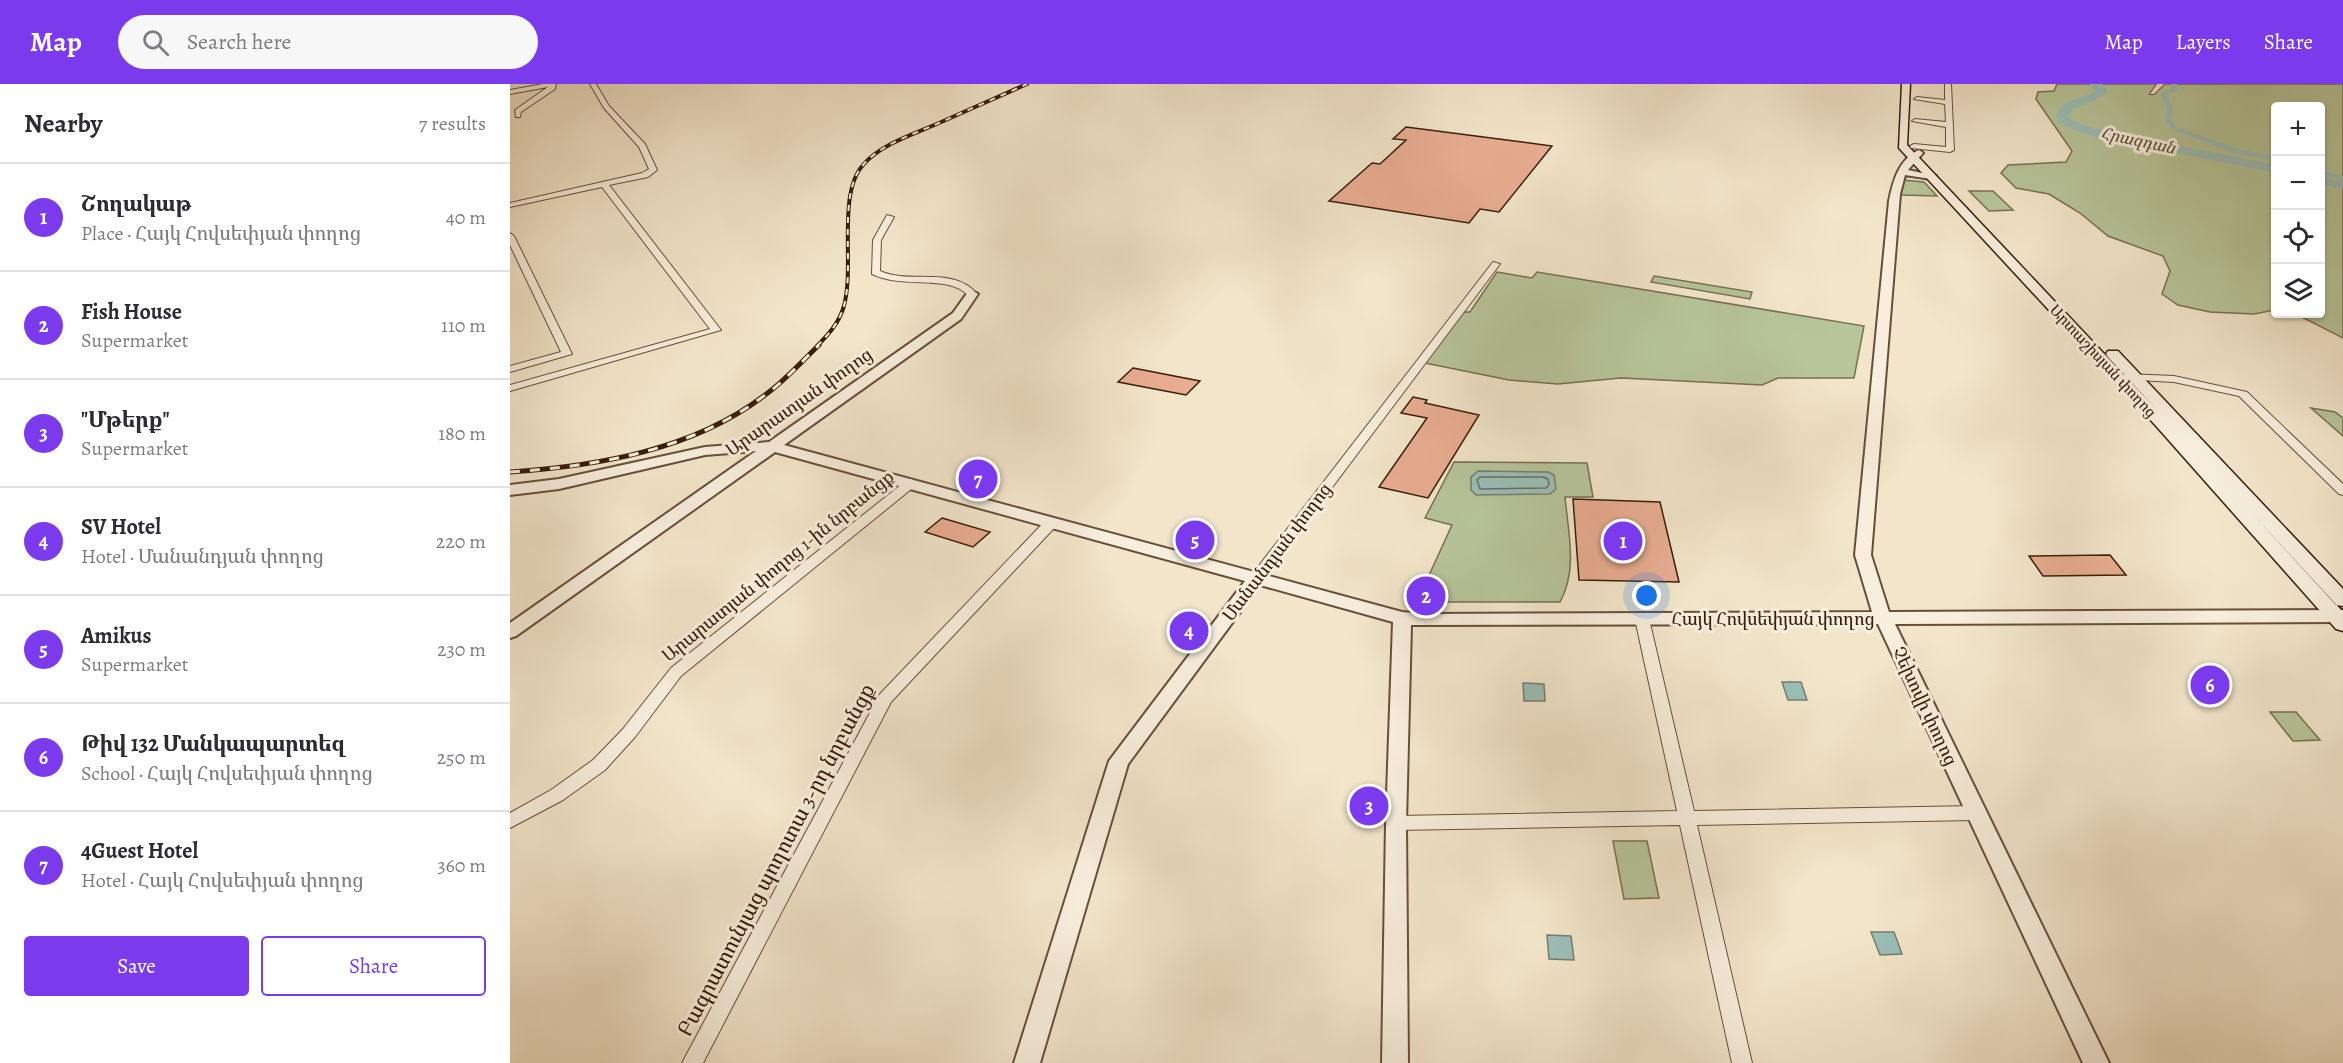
<!DOCTYPE html>
<html lang="en">
<head>
<meta charset="utf-8">
<style>
	:root { --surface:#fff; --page:#f7f7f7; --text:#2b2b33; --muted:#7c7c81; --line:#e1e1e2; --accent:#7c3aed }
	body { margin:0; font-family:Alegreya,"Noto Serif Armenian",serif; background:var(--page); color:var(--text) }
	.controls { position:absolute; right:18px; top:18px; display:grid; overflow:hidden; border-radius:6px; box-shadow:0 2px 4px #0004 }
	.controls button { width:54px; height:54px; display:grid; place-items:center; padding:0; border:0; border-bottom:2px solid var(--line); background:var(--surface); color:var(--text); font:30px sans-serif }
	.you { position:absolute; left:1137px; top:512px; width:21px; height:21px; margin:-15px; border:4px solid #fff; border-radius:50%; background:#1a73e8; box-shadow:0 0 0 9px #1a73e833 }
	.badge { display:grid; place-items:center; width:39px; height:39px; border-radius:50%; background:var(--accent); color:#fff; font-size:20px; font-weight:700 }
	.pin { position:absolute; translate:-50% -50%; border:3px solid #fff; box-shadow:0 2px 6px #0006 }
	.list { margin:0; padding:0; list-style:none }
	h2 { display:flex; justify-content:space-between; align-items:center; height:78px; margin:0; padding:0 24px; font-size:26px }
	h2 small { font-size:20px; font-weight:400; color:var(--muted) }
	.list li { display:grid; grid-template-columns:39px 1fr auto; gap:18px; align-items:center; box-sizing:border-box; height:108px; padding:0 24px; border-top:2px solid var(--line) }
	.list b { display:block; font-size:22px; white-space:nowrap }
	.list p { margin:0; font-size:20px; white-space:nowrap; color:var(--muted) }
	.list em { font-size:20px; font-style:normal; color:var(--muted) }
	.actions { display:flex; gap:12px; padding:18px 24px }
	.actions a { flex:1; padding:14px 0; border:2px solid var(--accent); border-radius:6px; text-align:center; font-size:21px; color:var(--accent) }
	.actions .main { background:var(--accent); color:#fff }
	.icon { flex:none; width:33px; height:33px; fill:none; stroke:currentColor; stroke-width:2; stroke-linecap:round; stroke-linejoin:round }
	.map { position:relative; flex:none; width:1833px; height:979px; overflow:hidden }
	header { display:flex; align-items:center; gap:36px; box-sizing:border-box; height:84px; padding:0 30px; background:var(--accent); color:#fff }
	header strong { font-size:28px }
	nav { display:flex; gap:33px; margin-inline-start:auto; font-size:21px }
	.search { width:420px; height:54px; background:var(--page); display:flex; align-items:center; gap:15px; box-sizing:border-box; padding:0 21px; border-radius:33px; color:var(--muted); font-size:22px }
	main { display:flex }
	aside { flex:1; background:var(--surface) }
	.map>svg:first-child { display:block }
</style>
</head>
<body>
<header>
<strong>Map</strong>
<div class="search"><svg class="icon" aria-label="search" viewBox="0 0 24 24"><circle cx="10" cy="10" r="6"/><path d="M15 15l6 6"/></svg>Search here</div>
<nav><a>Map</a><a>Layers</a><a>Share</a></nav>
</header>
<main>
<aside>
<h2>Nearby<small>7 results</small></h2>
<ul class="list">
<li><span class="badge">1</span><div><b>Շողակաթ</b><p>Place · Հայկ Հովսեփյան փողոց</p></div><em>40 m</em></li>
<li><span class="badge">2</span><div><b>Fish House</b><p>Supermarket</p></div><em>110 m</em></li>
<li><span class="badge">3</span><div><b>&quot;Մթերք&quot;</b><p>Supermarket</p></div><em>180 m</em></li>
<li><span class="badge">4</span><div><b>SV Hotel</b><p>Hotel · Մանանդյան փողոց</p></div><em>220 m</em></li>
<li><span class="badge">5</span><div><b>Amikus</b><p>Supermarket</p></div><em>230 m</em></li>
<li><span class="badge">6</span><div><b>Թիվ 132 Մանկապարտեզ</b><p>School · Հայկ Հովսեփյան փողոց</p></div><em>250 m</em></li>
<li><span class="badge">7</span><div><b>4Guest Hotel</b><p>Hotel · Հայկ Հովսեփյան փողոց</p></div><em>360 m</em></li>
</ul>
<div class="actions"><a class="main">Save</a><a>Share</a></div>
</aside>
<div class="map">
<svg width="1833" height="979" viewBox="0 0 1833 979">
	<rect width="100%" height="100%" fill="#f2e5ca"/>
	<filter id="stains"><feTurbulence type="fractalNoise" baseFrequency=".00333" numOctaves="4"/><feColorMatrix values="0 0 0 0 .2 0 0 0 0 .09 0 0 0 0 .02 0 0 0 .5 -.17"/></filter>
	<radialGradient id="worn" r=".72"><stop offset=".6" stop-color="#630" stop-opacity="0"/><stop offset="1" stop-color="#630" stop-opacity=".3"/></radialGradient>
	<path fill="#b7c59a" stroke="#787052" stroke-width="1.5" d="M1547 0H1833V254L1786 230H1810V22H1766L1765 226 1744 230 1700 228 1668 221 1652 210 1660 187 1653 172 1598 152 1570 129 1539 110 1506 104 1491 89 1498 81 1556 78 1562 67 1526 15 1528 8 1544 7Z
		M1393 96 1414 98 1427 112 1391 111Z
		M1459 107H1483L1503 126 1479 127Z
		M987 188 1022 194 1027 188 1354 242 1344 294H1268L1252 301 1111 294 1048 300 999 296 915 279 953 228H960Z
		M1144 192 1242 208 1240 215 1141 198Z
		M1801 324 1825 328 1833 334V352Z
		M944 378 1077 379 1083 413H1055C1058 447 1068 486 1050 518H936L915 500 942 441 915 434Z
		M1760 628H1786L1810 656 1783 657Z
		M1103 757H1137L1149 814 1114 815Z"/>
	<path fill="#9bbfb8" stroke="#747e72" stroke-width="1.5" d="M968 387 1038 388 1044 391 1046 405 1040 410 966 411 961 406V393Z
		M1272 598H1291L1297 616H1278Z
		M1013 599 1034 600 1035 617H1014Z
		M1361 848H1384L1392 870 1370 871Z
		M1037 851 1061 852 1064 876 1039 875Z"/>
	<g fill="none" stroke-linecap="round" stroke-linejoin="round">
		<path stroke="#6a6e61" stroke-width="1.5" d="M970 393H1033L1038 395 1039 401 1036 404 970 405 967 396Z"/>
		<path fill="#9bbfb8" fill-rule="evenodd" d="M1661 0H1667L1668 5 1657 11 1663 24 1661 37 1666 43 1729 65 1766 73V77L1724 69 1662 45 1655 37 1657 24 1650 10 1662 4Z
			M1810 86 1833 92V96L1810 90Z"/>
		<path fill="#9bbfb8" fill-rule="evenodd" d="M1580 0H1592L1598 9 1562 26 1558 31 1559 35 1582 44 1766 81V89L1579 51 1550 40 1546 31 1554 20 1585 8Z
			M1810 92 1833 97V105L1810 100Z"/>
	</g>
	<path fill="#e8ad91" stroke="#3a1c0a" stroke-width="1.5" d="M896 43 1042 62 989 128 970 125 959 139 819 117 862 79 870 80 896 56 883 55Z
		M623 284 690 297 676 311 608 298Z
		M903 313 917 316 915 319 969 331 918 414 869 403 917 334 891 329Z
		M1063 415 1150 418 1169 498 1069 496Z
		M432 434 480 448 463 463 415 448Z
		M1600 471 1616 491 1533 492 1519 472Z"/>
	<g fill="none" stroke-linecap="round" stroke-linejoin="round">
		<defs>
			<path id="minor" d="M33 0H46L45 5 11 28 10 33H6L5 26 38 3 0 10V6Z
				M80 0H86L99 22 135 60 147 86 138 93 99 101 211 246 0 307V301L200 245 92 103 0 123V119L132 89 139 85 129 63 94 24Z
				M1435 0H1441L1444 66 1440 68 1401 64 1400 62 1404 60 1436 63V43L1402 37 1405 35 1436 38 1435 20 1404 15 1407 13 1435 16Z
				M1647 0H1654L1644 10H1640Z
				M377 131 384 133 371 156 370 187C400 201 443 181 467 210L465 212H459C437 189 394 206 362 190L363 156Z
				M0 149 4 152 62 270 0 288V282L51 268 0 161Z
				M983 178 990 180 751 498H741L739 495 741 492Z
				M1615 290 1664 292 1737 308 1833 400V411L1829 410 1729 312 1664 298 1611 295 1610 293Z
				M401 395 407 399 405 402 171 592 125 653 95 686 53 716 0 744V729L41 706 83 676 113 645 161 584 397 396Z
				M541 435 546 436 547 439 546 442 381 618 193 979H172L370 610 536 436Z
				M1132 530 1139 535 1184 727 1466 722 1472 724 1475 729 1472 734 1466 736 1187 741 1242 979H1222L1170 741 886 746 880 744 877 739 880 734 886 732 1167 727 1125 535Z"/>
			<path id="tertiary" d="M1409 66 1413 69 1398 86 1426 92 1421 95 1395 91 1390 110 1361 471 1379 528 1833 526V538L1385 540 1599 979H1573L1368 540 901 541 896 739 898 979H872L876 739 883 538 750 501 618 680 530 979H504L599 677 735 497 265 368 6 552 0 554V539L246 367 195 371 49 405 0 411V401L49 395 195 363 259 358 443 229 458 208 462 207 468 210 451 235 274 361 892 528 915 530 1362 528 1345 471 1379 117C1383 97 1389 75 1409 66Z"/>
			<path id="secondary" d="M1392 0H1400L1397 61 1647 326 1598 273 1596 270 1598 267H1608L1833 505V522L1826 521 1737 424 1833 528V547L1826 545 1647 343 1389 64Z"/>
		</defs>
		<use href="#minor" stroke="#684e3a" stroke-width="2"/>
		<use href="#tertiary" stroke="#684e3a" stroke-width="4"/>
		<use href="#secondary" stroke="#3a1c0a" stroke-width="3"/>
		<use href="#minor" fill="#f7eedd" fill-rule="evenodd"/>
		<use href="#tertiary" fill="#f7eedd" fill-rule="evenodd"/>
		<use href="#secondary" fill="#f7eedd" fill-rule="evenodd"/>
		<defs>
			<path id="rail-far1" d="M307 262C318 251 328 240 333 225 346 186 326 111 353 81 371 60 404 50 429 39 458 26 488 13 517 0"/>
			<path id="rail" d="M0 388C88 382 183 366 255 311 275 297 291 278 309 261"/>
		</defs>
		<use href="#rail-far1" stroke="#3a1c0a" stroke-width="4"/>
		<use href="#rail" stroke="#3a1c0a" stroke-width="5"/>
		<use href="#rail-far1" stroke="#f7eedd" stroke-width="2" stroke-dasharray="6" stroke-linecap="butt"/>
		<use href="#rail" stroke="#f7eedd" stroke-width="3" stroke-dasharray="10" stroke-linecap="butt"/>
	</g>
	<g text-anchor="middle" dominant-baseline="central" stroke-width="6" stroke-linejoin="round" paint-order="stroke">
		<g font-size="15" fill="#3a1c0a" stroke="#f7eedd">
			<text transform="translate(1593 277) rotate(47)">Արտաշիսյան փողոց</text>
		</g>
		<g font-size="16" font-style="italic" fill="#574d3e" stroke="#f7eedd">
			<text transform="translate(1628 57) rotate(12)">Հրազդան</text>
		</g>
		<g font-size="18" fill="#3a1c0a" stroke="#f7eedd">
			<text transform="translate(289 318) rotate(-35)">Արարատյան փողոց</text>
			<text transform="translate(767 468) rotate(-53)">Մանանդյան փողոց</text>
			<text transform="translate(268 482) rotate(-39)">Արարատյան փողոց 1-ին նրբանցք</text>
			<text x="1263" y="535">Հայկ Հովսեփյան փողոց</text>
			<text transform="translate(1415 622) rotate(65)">Չեխովի փողոց</text>
		</g>
		<g font-size="21" fill="#3a1c0a" stroke="#f7eedd">
			<text transform="translate(266 776) rotate(-62)">Բագրատունյաց պողոտա 3-րդ նրբանցք</text>
		</g>
	</g>
	<rect width="100%" height="100%" filter="url(#stains)"/>
	<rect width="100%" height="100%" fill="url(#worn)"/>
</svg>
<div class="controls">
<button>+</button>
<button>−</button>
<button><svg class="icon" aria-label="locate" viewBox="0 0 24 24"><circle cx="12" cy="12" r="6"/><path d="M12 2v4M12 18v4M2 12h4M18 12h4"/></svg></button>
<button><svg class="icon" aria-label="layers" viewBox="0 0 24 24"><path d="M12 4l9 5-9 5-9-5zM3 14l9 5 9-5"/></svg></button>
</div>
<div class="you"></div>
<div class="pin badge" style="left:1113px;top:457px">1</div>
<div class="pin badge" style="left:916px;top:512px">2</div>
<div class="pin badge" style="left:859px;top:722px">3</div>
<div class="pin badge" style="left:679px;top:547px">4</div>
<div class="pin badge" style="left:685px;top:456px">5</div>
<div class="pin badge" style="left:1700px;top:601px">6</div>
<div class="pin badge" style="left:468px;top:395px">7</div>
</div>
</main>
</body>
</html>
